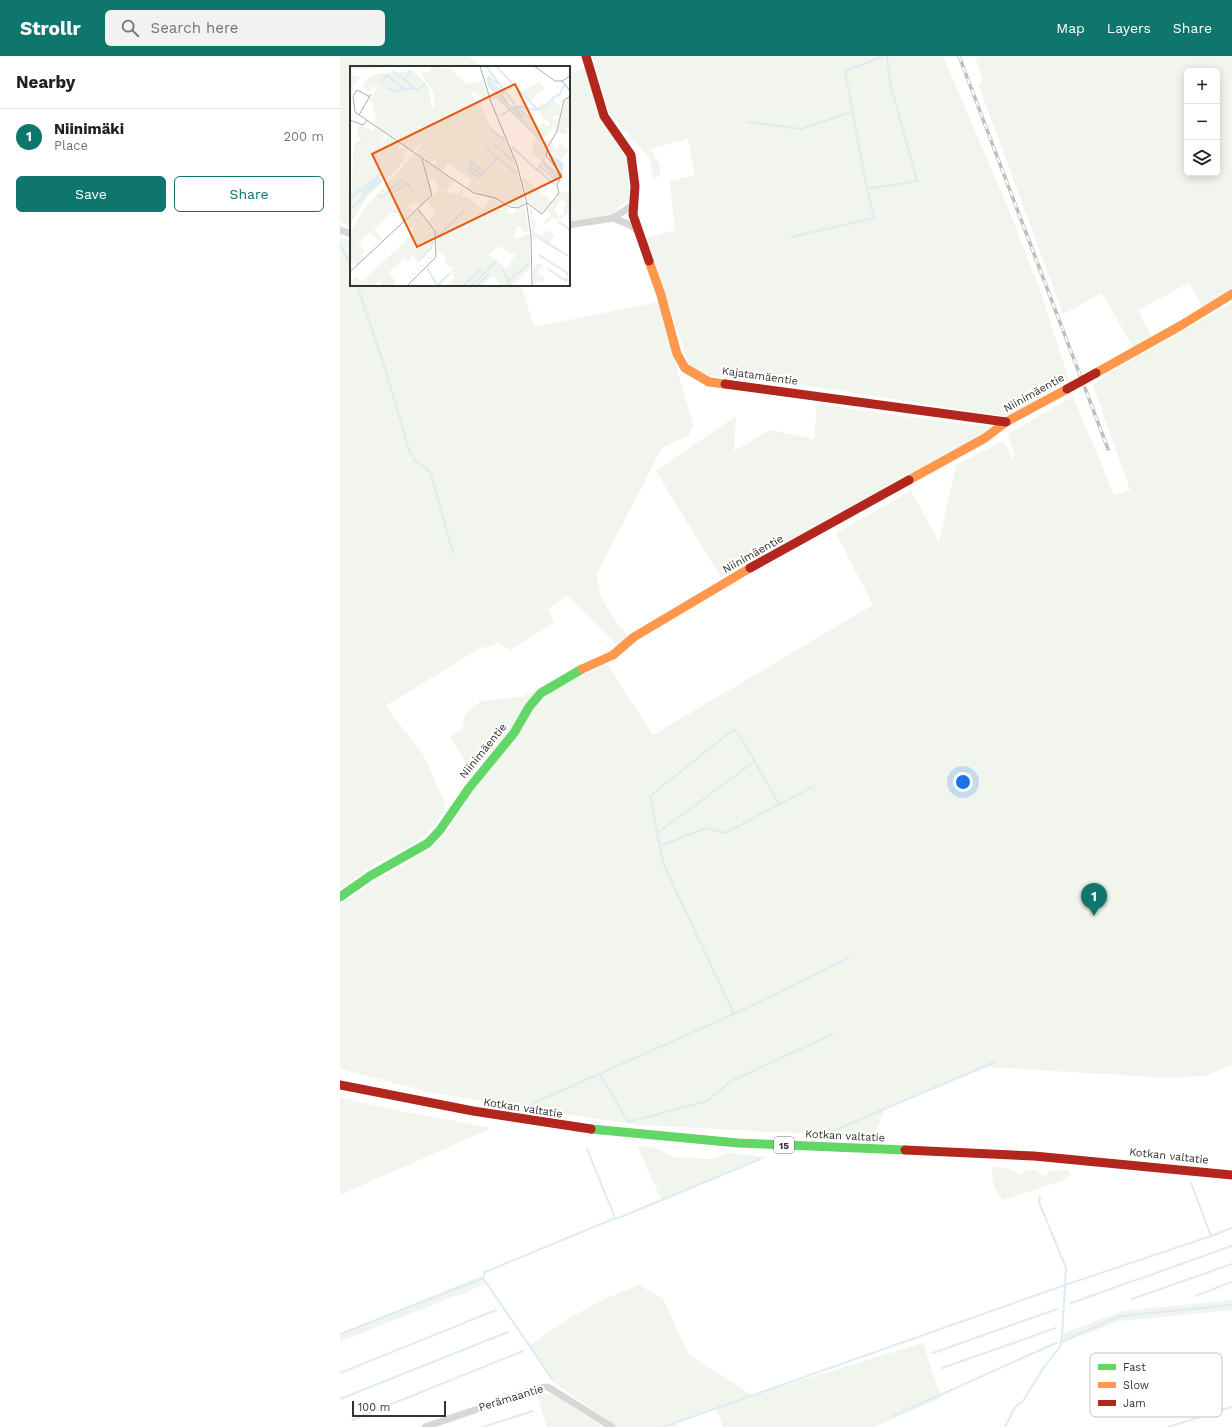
<!DOCTYPE html>
<html lang="en">
<head>
<meta charset="utf-8">
<style>
	:root { --surface:#fff; --page:#f2f2f2; --text:#202124; --muted:#757577; --line:#e0e0e0; --accent:#0f766e }
	body { margin:0; font-family:"Work Sans",sans-serif; background:var(--page); color:var(--text) }
	.controls { position:absolute; right:12px; top:12px; display:grid; overflow:hidden; border-radius:6px; box-shadow:0 2px 10px #0003 }
	.controls button { width:36px; height:36px; display:grid; place-items:center; padding:0; border:0; border-bottom:1px solid var(--line); background:var(--surface); color:var(--text); font:20px sans-serif }
	.scale { position:absolute; left:12px; bottom:10px; width:94px; box-sizing:border-box; padding-left:4px; border:2px solid #333; border-top:0; font-size:11px; line-height:14px; white-space:nowrap; color:#333; -webkit-text-stroke:3px #fff; paint-order:stroke }
	.you { position:absolute; left:623px; top:726px; width:14px; height:14px; margin:-10px; border:3px solid #fff; border-radius:50%; background:#1a73e8; box-shadow:0 0 0 6px #1a73e833 }
	.badge { display:grid; place-items:center; width:26px; height:26px; border-radius:50%; background:var(--accent); color:#fff; font-size:13px; font-weight:700 }
	.pin { position:absolute; translate:-50% -33px; filter:drop-shadow(0 1px 2px #0008) }
	.pin::after { content:''; position:absolute; top:21px; width:14px; height:12px; background:inherit; clip-path:polygon(0 0,100% 0,50% 100%) }
	.list { margin:0; padding:0; list-style:none }
	h2 { display:flex; justify-content:space-between; align-items:center; height:52px; margin:0; padding:0 16px; font-size:17px }
	h2 small { font-size:13px; font-weight:400; color:var(--muted) }
	.list li { display:grid; grid-template-columns:26px 1fr auto; gap:12px; align-items:center; box-sizing:border-box; height:56px; padding:0 16px; border-top:1px solid var(--line) }
	.list b { display:block; font-size:15px; white-space:nowrap }
	.list p { margin:0; font-size:13px; white-space:nowrap; color:var(--muted) }
	.list em { font-size:13px; font-style:normal; color:var(--muted) }
	.actions { display:flex; gap:8px; padding:12px 16px }
	.actions a { flex:1; padding:9px 0; border:1px solid var(--accent); border-radius:6px; text-align:center; font-size:14px; color:var(--accent) }
	.actions .main { background:var(--accent); color:#fff }
	.icon { flex:none; width:22px; height:22px; fill:none; stroke:currentColor; stroke-width:2; stroke-linecap:round; stroke-linejoin:round }
	.map { position:relative; flex:none; width:892px; height:1371px; overflow:hidden }
	header { display:flex; align-items:center; gap:24px; box-sizing:border-box; height:56px; padding:0 20px; background:var(--accent); color:#fff }
	header strong { font-size:19px }
	nav { display:flex; gap:22px; margin-inline-start:auto; font-size:14px }
	.search { width:280px; height:36px; background:var(--page); display:flex; align-items:center; gap:10px; box-sizing:border-box; padding:0 14px; border-radius:6px; color:var(--muted); font-size:15px }
	main { display:flex }
	aside { flex:1; background:var(--surface) }
	.map>svg:first-child { display:block }
</style>
</head>
<body>
<header>
<strong>Strollr</strong>
<div class="search"><svg class="icon" aria-label="search" viewBox="0 0 24 24"><circle cx="10" cy="10" r="6"/><path d="M15 15l6 6"/></svg>Search here</div>
<nav><a>Map</a><a>Layers</a><a>Share</a></nav>
</header>
<main>
<aside>
<h2>Nearby<small></small></h2>
<ul class="list">
<li><span class="badge">1</span><div><b>Niinimäki</b><p>Place</p></div><em>200 m</em></li>
</ul>
<div class="actions"><a class="main">Save</a><a>Share</a></div>
</aside>
<div class="map">
<svg width="892" height="1371" viewBox="0 0 892 1371">
	<rect width="100%" height="100%" fill="#fff"/>
	<path fill="#f1f5ed" fill-rule="evenodd" d="M0 0H129L142 11H11V171L0 166Z
		M252 0H603L666 147 699 231 729 324 675 357 663 360 470 330 376 321 361 317 349 309 306 182 335 174 330 125 355 119 348 83 311 93 320 109V119L314 124 310 103 269 57Z
		M635 0H892V233L863 252 849 227 798 254 812 281 793 291 762 237 723 258 639 30 643 24ZM847 15H877V117H847Z
		M246 12 287 103 289 115V143L272 158 229 165V17Z
		M0 181 11 186V229H181L194 271 318 246 353 369 349 379 322 392 257 517C257 544 273 561 289 582L278 590 227 539 207 554 215 566 170 594 159 587 139 593 45 650 83 698 106 750C90 787 63 791 32 810 21 817 11 826 0 833Z
		M892 247V1009L864 1020 830 1022 649 1011 546 1051 533 1081 300 1069 163 1049 86 1035 0 1013V849L37 824 83 798 104 780 131 736 197 648 214 633 266 607 313 679 533 549 496 477 571 435 599 486 616 409 662 386 666 389 672 404 674 396 668 378 733 340 774 439 790 434 753 329 773 315Z
		M477 348 621 368 654 370 652 375 617 392 381 522 316 415 396 360 394 395 430 374 474 383Z
		M203 629 188 647 172 674 132 716 110 681 122 674 125 658 141 645 182 641Z
		M0 1041 40 1051 152 1072 0 1139Z
		M297 1090 318 1092 333 1101 372 1103 386 1097 427 1101 322 1145Z
		M653 1111 667 1112 680 1119 686 1114H696L703 1120 710 1115 728 1114 731 1119 724 1124 663 1144C656 1138 650 1121 653 1111Z
		M141 1220 146 1228 0 1286V1278Z
		M299 1229 323 1243 349 1299 412 1339 583 1287 601 1342 534 1371H383L376 1351 336 1366 338 1371H277L212 1325 190 1289 231 1261 264 1243Z
		M892 1244V1254L780 1265 722 1287 724 1277 783 1255Z
		M196 1337 212 1338 264 1371H207Z"/>
	<g fill="none" stroke-linecap="round" stroke-linejoin="round">
		<path stroke="#ddebf3" stroke-width="2" d="M408 66 461 73 511 56
			M527 133 577 125 550 27 547 0
			M451 181 534 162 527 133 505 15 544 0
			M0 188 11 211
			M17 229 45 312 69 394 76 406 85 411 91 418 113 497
			M317 777 414 706
			M320 790 366 772 385 777 474 730
			M394 958 323 807 310 740 394 673 403 685 439 748
			M260 1018 288 1066 367 1045 391 1025 493 978
			M183 1054 196 1046 394 958 509 902
			M486 1078 657 1005
			M247 1093 274 1159 273 1163
			M871 1180 892 1172
			M855 1240 892 1226
			M792 1243 892 1208
			M731 1247 892 1190
			M0 1278 143 1222
			M721 1286 780 1260 892 1249
			M593 1297 717 1253
			M602 1312 716 1272
			M0 1317 156 1254
			M212 1323 143 1222 145 1216 273 1163 281 1161 420 1103
			M0 1343 168 1276
			M553 1360 716 1287
			M12 1364 183 1295
			M143 1371 193 1355
			M323 1371 725 1229 871 1180 851 1127
			M665 1371 675 1351 683 1345 704 1311 720 1291 722 1281 726 1212 699 1146 700 1141
			M828 1371 892 1351"/>
		<path stroke="#d7d7d7" stroke-width="7" d="M273 162 290 169 298 175
			M229 169 273 162 293 149
			M0 174 11 178
			M85 1371 199 1332 208 1331 272 1371"/>
		<path stroke="#63d668" stroke-width="9" d="M0 841 30 820 88 787 100 774 129 732 174 677 189 651 201 637 242 613
			M251 1073 398 1087 565 1094"/>
		<path stroke="#ff974d" stroke-width="9" d="M309 205 321 239 337 298 345 312 369 326 385 328
			M756 317 840 270 892 238
			M569 424 645 382 666 366 727 333
			M242 613 273 599 294 581 410 512"/>
		<path stroke="#b3261e" stroke-width="9" d="M246 0 264 60 291 99 295 130 293 159 309 205
			M385 328 666 366
			M410 512 569 424
			M0 1029 133 1055 251 1073
			M565 1094 694 1100 892 1119"/>
		<defs>
			<path id="rail" d="M619 0 768 393"/>
		</defs>
		<use href="#rail" stroke="#bebebe" stroke-width="3.5"/>
		<use href="#rail" stroke="#fff" stroke-width="2" stroke-dasharray="6" stroke-linecap="butt"/>
		<path stroke="#b3261e" stroke-width="9" d="M727 333 756 317"/>
	</g>
	<g text-anchor="middle" dominant-baseline="central" stroke-width="4" stroke-linejoin="round" paint-order="stroke">
		<rect fill="#fff" stroke="#707070" stroke-width="1" x="434" y="1081" width="20" height="16" rx="3"/>
		<g font-size="10" font-weight="bold" fill="#333">
			<text x="444" y="1089">15</text>
		</g>
		<g font-size="11" fill="#333" stroke="#fff">
			<text transform="translate(420 320) rotate(8)">Kajatamäentie</text>
			<text transform="translate(694 337) rotate(-29)">Niinimäentie</text>
			<text transform="translate(413 498) rotate(-29)">Niinimäentie</text>
			<text transform="translate(143 695) rotate(-51)">Niinimäentie</text>
			<text transform="translate(183 1052) rotate(9)">Kotkan valtatie</text>
			<text transform="translate(505 1080) rotate(3)">Kotkan valtatie</text>
			<text transform="translate(829 1100) rotate(6)">Kotkan valtatie</text>
			<text transform="translate(171 1342) rotate(-17)">Perämaantie</text>
		</g>
	</g>
	<g transform="translate(10 10)">
		<rect width="220" height="220" fill="#fff"/>
		<path d="M0 0H56L0 4ZM83 1 99 2 116 18 131 16 132 12 137 29 133 34 123 26 124 22 121 30 130 38 140 61 150 70H153L164 95 175 136 169 142 117 122 122 114 98 97 92 105 84 99 87 94 79 96 75 90 73 92 66 87 73 76 63 85 25 60 27 56 22 37 18 35 27 22 23 20 20 25 13 20 10 23 18 12 31 7 64 5 78 20 82 42H85L83 26 69 4 78 6ZM0 8 10 11 2 22 0 38ZM189 16 195 23 186 28 181 37 172 27ZM220 30V60L215 62 219 67 211 68 208 65 215 34ZM203 33 211 42 210 50 204 49 203 53 209 55 206 64 203 61 195 72 193 70 190 73 193 76 202 72 193 95 181 87 187 70 172 54 177 50 189 60 193 57 197 61 200 58 187 43 190 36 196 40ZM9 59 23 65 25 61 35 68 32 72 34 74 38 70 50 78 48 81 53 84 57 83 53 89 57 92 15 134 0 158 3 88 6 75H12L7 69ZM201 76 207 83 210 76 218 85 211 94 204 86 198 92ZM64 88 71 93 82 127 71 140 68 137 58 140 61 144 64 142 51 158 48 148 42 146 24 163 32 173 30 176 20 166 8 177 15 185 11 189 15 192 7 199 2 195 0 197V169L7 154 18 138ZM73 94 103 115 95 127 85 121 88 120 83 112 79 113ZM172 110 202 136 191 147 179 137ZM114 121 112 130 118 131 133 143 141 132 158 142 157 148 162 149 174 138 179 166H173L169 160 166 161 164 171 165 173 180 167V203L162 220H151L143 209 132 220H95L105 211 101 206 104 203 96 198 94 190 87 183 86 164 78 154 86 147 77 135 88 125 108 128ZM148 180 165 189 157 202 138 189ZM220 122V146L210 153 208 152V155L203 152 196 158 194 155 201 149 195 144 207 132 210 134 204 145 209 150 214 148V142L217 138 208 131 210 125 214 127ZM179 139 183 146 181 150 187 158 184 165 192 170 196 164 204 169 198 179 187 171 183 173ZM68 144 84 164 85 178H82L67 195 63 189 57 196 54 193 39 206 46 216 42 220H37L39 217 33 220 29 215 23 220H0V212L1 214 6 211 11 216 60 171 63 162 56 155ZM189 197 193 200 187 206 194 211 192 218 188 215 183 220V201Z" fill="#f1f5ed" fill-rule="evenodd"/>
		<path fill="none" stroke="#ddebf3" stroke-width="2" d="M136 0 165 39M146 0 187 43M43 5 68 25 75 17M138 10 148 18M137 12 154 28M54 14 61 4M137 15 157 35M31 16 37 9 54 23 65 22M138 19 161 41M36 21 46 26 53 23M143 33 146 30 197 80M166 40 182 54M164 41 174 51M162 42 173 53M151 49 166 40 186 44 194 41 204 31 210 28 214 19M139 61 154 74M145 79 163 95M162 81 187 104 195 92M136 82 166 107M203 89 213 99M201 90 213 102M200 92 213 105M120 94 134 107M194 96 209 110M123 97 118 105 129 111 148 91M193 98 208 113M191 101 207 115M121 102 132 108M188 104 205 119M40 124 43 127 57 117 63 125M13 125 28 113M14 127 29 115M14 129 30 116M28 129 31 132 51 114 54 119M0 132 28 110 31 116M0 143 14 131 12 124M208 155 220 164M187 171 220 191M87 172 114 144M189 189 217 207 218 210M67 196 81 182 84 175M77 202 87 219M152 203 161 220M198 203 216 215 217 211M158 215 179 197M87 220 100 207M113 220 131 203M121 220 147 195M126 220 139 208"/>
		<path fill="none" stroke="#adadad" stroke-width="1" d="M130 0 141 36 167 99 176 133 181 170 182 220M184 0 205 15H212L220 10M212 15 220 25M20 31 7 24 3 30 5 46 101 112 124 127 145 132 160 141 168 142 177 137M9 49 21 28M0 54 13 59 17 54M177 137 192 148 209 127 207 119 212 108 196 90 198 81 207 65 214 34 220 30M0 206 82 129 72 93M57 220 86 191 85 165 68 143"/>
		<path fill="#e8590c" fill-opacity="0.15" stroke="#e8590c" stroke-width="2" d="M165 18 211 111 67 181 22 88Z"/>
		<rect width="220" height="220" fill="none" stroke="#333" stroke-width="2"/>
	</g>
	<rect x="750" y="1297" width="132" height="64" rx="6" fill="#fff" stroke="#c2c2c2" stroke-width="1"/>
	<rect x="758" y="1308" width="18" height="6" fill="#63d668"/>
	<rect x="758" y="1326" width="18" height="6" fill="#ff974d"/>
	<rect x="758" y="1344" width="18" height="6" fill="#b3261e"/>
	<g font-size="11" fill="#333">
		<text x="783" y="1315">Fast</text>
		<text x="783" y="1333">Slow</text>
		<text x="783" y="1351">Jam</text>
	</g>
</svg>
<div class="controls">
<button>+</button>
<button>−</button>
<button><svg class="icon" aria-label="layers" viewBox="0 0 24 24"><path d="M12 4l9 5-9 5-9-5zM3 14l9 5 9-5"/></svg></button>
</div>
<div class="scale">100 m</div>
<div class="you"></div>
<div class="pin badge" style="left:754px;top:860px">1</div>
</div>
</main>
</body>
</html>
